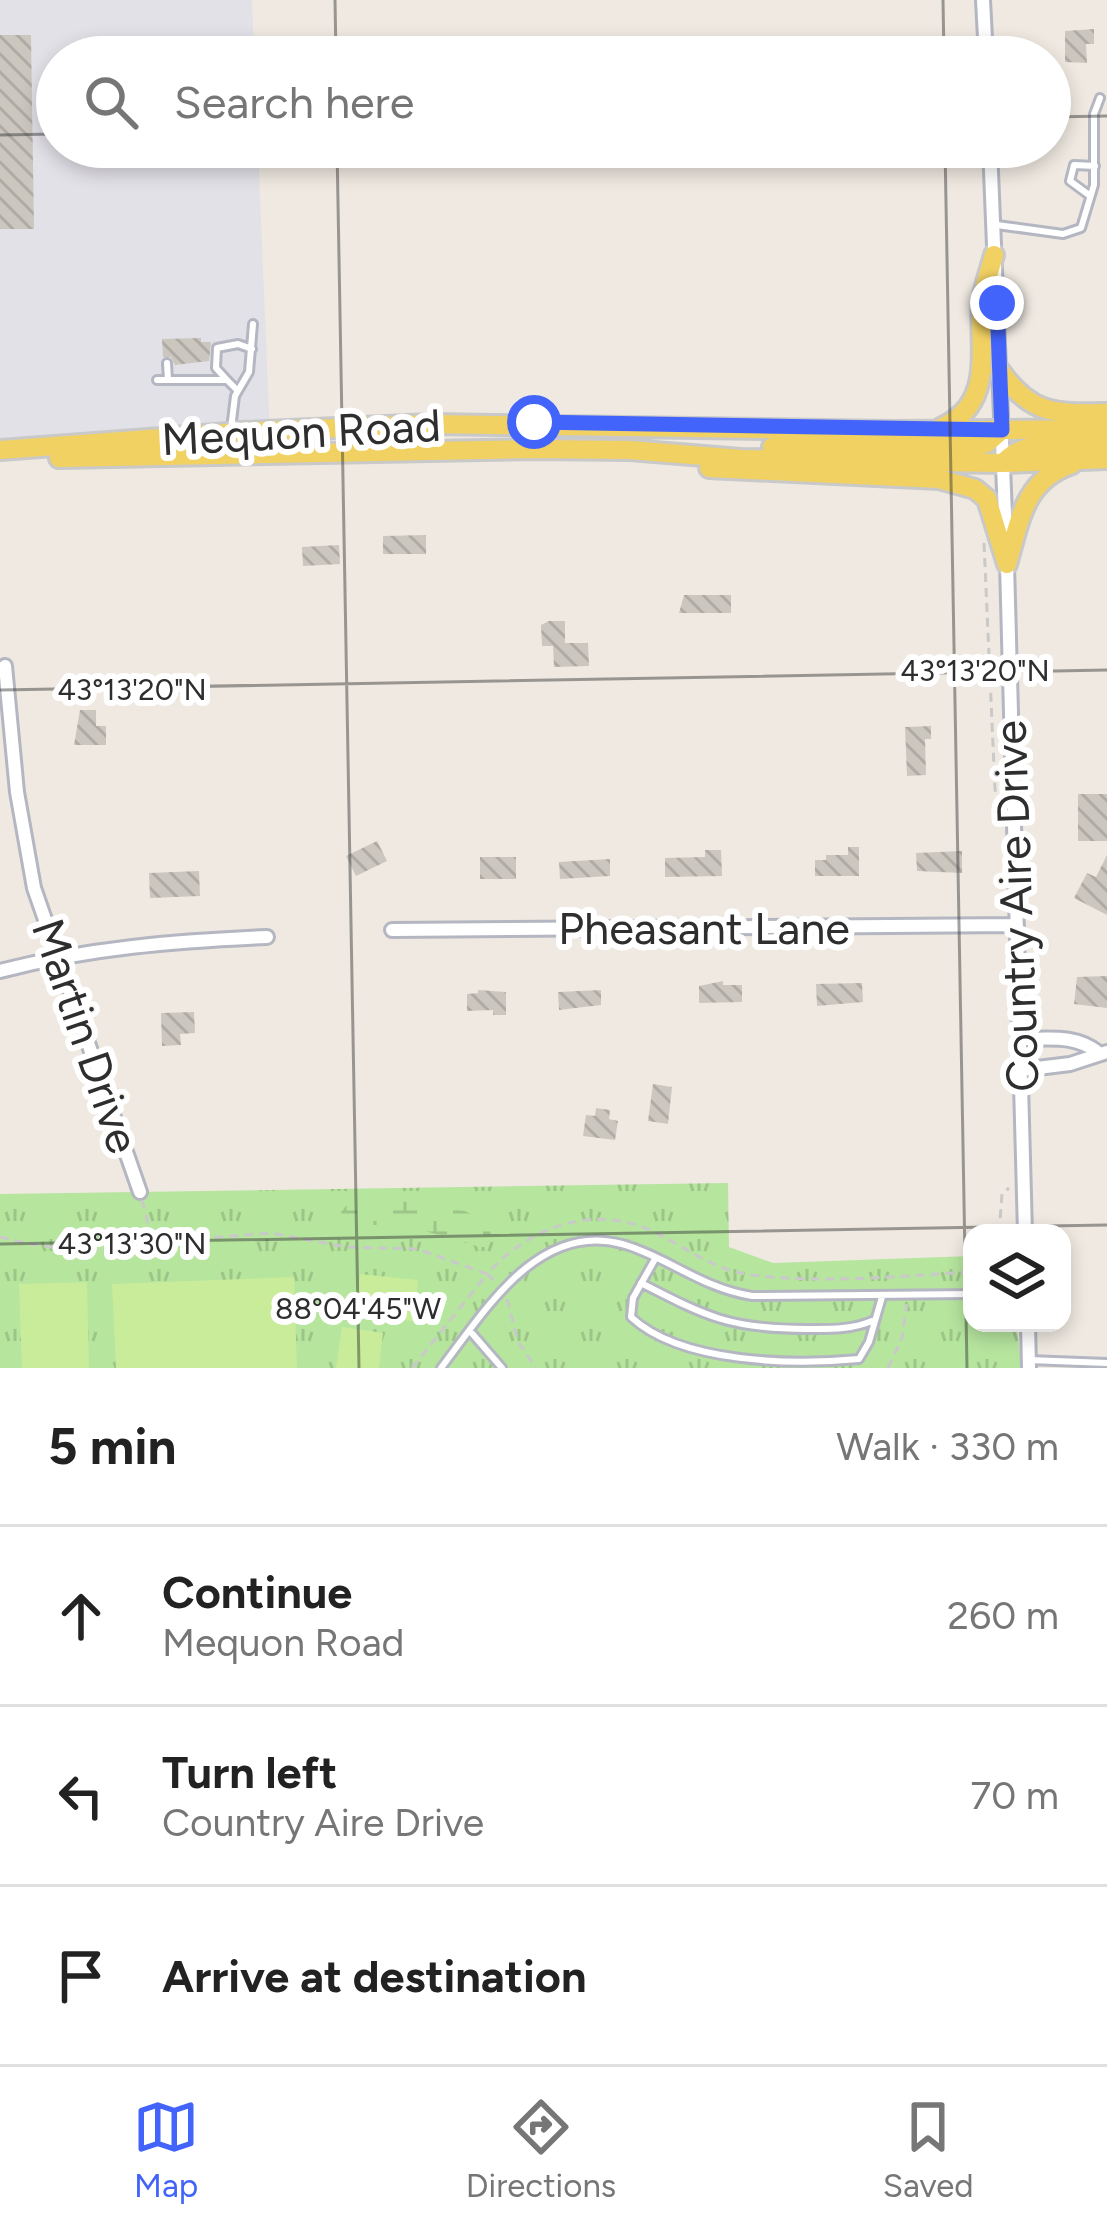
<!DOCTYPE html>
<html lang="en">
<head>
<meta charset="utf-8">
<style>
	:root { --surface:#fff; --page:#f6f6f6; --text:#222; --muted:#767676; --line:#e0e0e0; --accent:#4264fb }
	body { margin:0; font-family:Figtree,sans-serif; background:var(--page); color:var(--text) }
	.controls { position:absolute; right:36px; bottom:36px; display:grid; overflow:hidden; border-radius:24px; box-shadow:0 6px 18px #0003 }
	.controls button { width:108px; height:108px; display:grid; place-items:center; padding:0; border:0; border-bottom:3px solid var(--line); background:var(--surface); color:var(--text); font:60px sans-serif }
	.stop { position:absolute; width:36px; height:36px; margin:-27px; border:9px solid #4264fb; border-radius:50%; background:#fff }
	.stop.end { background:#4264fb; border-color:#fff; box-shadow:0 3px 12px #0008 }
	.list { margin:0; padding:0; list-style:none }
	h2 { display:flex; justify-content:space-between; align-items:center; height:156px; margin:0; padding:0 48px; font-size:51px }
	h2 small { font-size:39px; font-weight:400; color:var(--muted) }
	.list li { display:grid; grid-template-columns:78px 1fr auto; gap:36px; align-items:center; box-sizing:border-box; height:180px; padding:0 48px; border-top:3px solid var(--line) }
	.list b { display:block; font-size:45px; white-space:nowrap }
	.list p { margin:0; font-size:39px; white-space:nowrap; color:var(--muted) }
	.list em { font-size:39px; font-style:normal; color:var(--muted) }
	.icon { flex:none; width:66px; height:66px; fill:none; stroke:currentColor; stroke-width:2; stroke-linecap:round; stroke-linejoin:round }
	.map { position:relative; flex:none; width:1107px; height:1368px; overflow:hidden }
	.search { position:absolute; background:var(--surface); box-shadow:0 6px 18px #0003; left:36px; right:36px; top:36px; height:132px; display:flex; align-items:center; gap:30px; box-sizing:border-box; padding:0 42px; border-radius:66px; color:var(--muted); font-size:45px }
	.sheet { height:696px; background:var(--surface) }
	nav { display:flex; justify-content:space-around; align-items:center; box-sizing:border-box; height:168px; border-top:3px solid var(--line); background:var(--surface); font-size:33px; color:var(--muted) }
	nav a { display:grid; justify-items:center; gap:6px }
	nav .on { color:var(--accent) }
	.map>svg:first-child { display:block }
</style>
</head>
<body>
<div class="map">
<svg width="1107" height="1368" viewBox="0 0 1107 1368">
	<defs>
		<pattern id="grass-tufts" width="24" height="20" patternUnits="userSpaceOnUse" patternTransform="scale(3)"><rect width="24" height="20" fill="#b6e59e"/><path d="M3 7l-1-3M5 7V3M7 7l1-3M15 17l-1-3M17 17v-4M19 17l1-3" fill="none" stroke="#9dc588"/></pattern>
		<pattern id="wetland-marsh" width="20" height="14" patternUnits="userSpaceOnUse" patternTransform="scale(3)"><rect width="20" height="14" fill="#b6e59e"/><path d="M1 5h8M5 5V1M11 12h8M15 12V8" fill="none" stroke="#9dc588"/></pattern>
		<pattern id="building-back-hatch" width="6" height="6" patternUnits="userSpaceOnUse" patternTransform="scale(3)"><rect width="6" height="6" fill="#cbc7bf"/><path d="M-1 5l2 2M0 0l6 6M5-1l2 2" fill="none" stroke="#afaba4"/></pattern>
	</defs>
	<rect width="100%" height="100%" fill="#efe9e1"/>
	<path fill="#e3e1e8" d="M0 0H252L254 57H57V147H258L270 437 0 444Z"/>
	<path fill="url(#grass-tufts)" d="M728 1183 729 1247 773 1263 972 1256V1323H1016L1022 1368H0V1194Z"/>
	<path fill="url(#wetland-marsh)" d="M383 1200C418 1204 459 1202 488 1223L492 1239 487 1247H480L425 1231 343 1221 341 1212 346 1206Z"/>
	<path fill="#c9ec9a" d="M360 1274 418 1280 414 1321 356 1316Z
		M294 1277 297 1368H116L112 1284Z
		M87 1282 89 1368H22L19 1284Z
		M342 1327 383 1333 379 1368H336Z"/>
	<path fill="url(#building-back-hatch)" d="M1094 29V44H1086L1087 63 1065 62V31Z
		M0 35H31L34 229H0Z
		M201 338V342H211L209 361 175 365 171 357H163L162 339Z
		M426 535V554H383V536Z
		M339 545 340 564 303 566 302 547Z
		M684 595H731V613H679Z
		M549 621H565V643H588L589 666 554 667 553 646H542L541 625Z
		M80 710H96V726H106V745H74Z
		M931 726V739H925L926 775 907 776 905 727Z
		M1078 794H1107V841H1078Z
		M377 841 387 861 356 876 346 856Z
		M848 847H859V876H815V860H826V855H848Z
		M705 850H721L722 876 665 877V858L705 857Z
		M962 851V873L917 871 916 853Z
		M1107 855V915L1074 898 1087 873 1096 877Z
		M480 857H516V879H480Z
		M610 859V876L560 879 559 862Z
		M199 871 200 896 150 898 149 873Z
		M1107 976V1008L1074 1004 1077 977Z
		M723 981V985H742V1002L699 1003V986Z
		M862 983 863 1002 817 1006 816 984Z
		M478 990 506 992V1015H493V1010L467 1011V994L478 993Z
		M601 990V1005L559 1010 558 992Z
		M194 1012 195 1033 180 1034 181 1045 162 1046 161 1013Z
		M653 1084 672 1087 668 1124 648 1121Z
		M596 1108 610 1110 609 1119 618 1121 615 1140 583 1136 586 1115 595 1116Z"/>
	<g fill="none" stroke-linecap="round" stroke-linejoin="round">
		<defs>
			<path id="service" d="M1089 195 1070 181 1074 165 1095 166
				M997 225 1063 234 1081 228 1094 185V114L1100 98
				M167 363 168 380
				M157 380H227L236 389
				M227 380 216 368 217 348 238 344 252 349
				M231 429 235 396 249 372 253 324
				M655 1259 633 1298 631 1317C681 1364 795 1365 859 1359L869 1342 882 1297
				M641 1283C707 1317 731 1329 806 1329 830 1329 850 1330 872 1321
				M470 1331 502 1368
				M1029 1360 1107 1363
				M441 1368C484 1312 538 1221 622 1244 668 1257 701 1288 752 1296L972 1294"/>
			<path id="minor" d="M983 0 986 57
				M990 147 1007 564 1025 1233
				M5 666 17 792 34 888 140 1192
				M392 930 1017 925
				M0 971C88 948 176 941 267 937
				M1020 1039C1049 1039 1075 1034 1099 1053
				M1021 1070 1070 1064 1107 1052
				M1028 1323 1029 1368"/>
			<path id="primary" d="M1000 371C1031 415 1055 414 1107 413
				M941 428C996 403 978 350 982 301 984 286 990 270 994 255
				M772 447H974L987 443 1002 430
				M0 450 242 432 432 424 891 431 1107 429
				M59 458 534 449 630 450 741 459 1003 463 1107 459
				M1003 463C1027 436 1074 445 1107 445
				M709 468 939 479 975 489 987 499 1007 564
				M1007 564C1020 520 1024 480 1072 464"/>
		</defs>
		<use href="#service" stroke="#b4b7c1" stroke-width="12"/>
		<use href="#minor" stroke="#b4b7c1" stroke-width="18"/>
		<use href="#primary" stroke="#c9c9c9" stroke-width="24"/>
		<path stroke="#c9c9c9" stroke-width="3" stroke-dasharray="9 6" stroke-linecap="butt" d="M984 543 995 789 1001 821
			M142 1200 153 1242 271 1233 346 1247 418 1249 487 1274C528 1228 592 1203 652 1231 686 1247 712 1270 752 1275 823 1284 900 1276 972 1272
			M999 1233 1002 1194 1009 1188
			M0 1237C48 1249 103 1256 152 1243
			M507 1299 518 1342 536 1368
			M412 1368 487 1274 495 1281
			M888 1368 902 1338 907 1304"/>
		<use href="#service" stroke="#fff" stroke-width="6"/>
		<use href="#minor" stroke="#fff" stroke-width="12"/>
		<use href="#primary" stroke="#f2d163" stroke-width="18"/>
	</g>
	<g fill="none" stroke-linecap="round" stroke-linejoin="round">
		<path stroke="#4264fb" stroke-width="15" d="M534 422 1002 430 997 303"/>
	</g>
	<path fill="none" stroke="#2e2e2e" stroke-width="3" stroke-opacity="0.45" d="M335 0 336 57M943 0 944 57M1050 117 1107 116M0 135 57 134M337 147 359 1368M945 147 967 1368M0 690 1107 670M0 1244 1107 1225"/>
	<g text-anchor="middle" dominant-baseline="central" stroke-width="12" stroke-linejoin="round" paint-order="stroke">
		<g font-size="45" fill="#2e2e2e" stroke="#fff">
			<text transform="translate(301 432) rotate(-3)">Mequon Road</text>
			<text transform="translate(1016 906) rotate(-92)">Country Aire Drive</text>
			<text x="704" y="928">Pheasant Lane</text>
			<text transform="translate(86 1036) rotate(71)">Martin Drive</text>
		</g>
	</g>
	<g font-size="30" text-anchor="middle" fill="#2e2e2e" stroke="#fff" stroke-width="12" stroke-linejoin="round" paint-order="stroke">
		<text x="975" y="681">43°13'20"N</text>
		<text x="132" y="700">43°13'20"N</text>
		<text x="132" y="1254">43°13'30"N</text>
		<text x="358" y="1319">88°04'45"W</text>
	</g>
</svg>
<div class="controls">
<button><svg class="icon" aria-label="layers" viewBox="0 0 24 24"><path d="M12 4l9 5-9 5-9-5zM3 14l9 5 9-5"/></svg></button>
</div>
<div class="stop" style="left:534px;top:422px"></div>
<div class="stop end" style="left:997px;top:303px"></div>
<div class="search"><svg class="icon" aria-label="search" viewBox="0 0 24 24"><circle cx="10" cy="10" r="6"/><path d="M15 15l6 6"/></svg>Search here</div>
</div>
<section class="sheet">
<h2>5 min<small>Walk · 330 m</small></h2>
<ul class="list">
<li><svg class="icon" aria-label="ahead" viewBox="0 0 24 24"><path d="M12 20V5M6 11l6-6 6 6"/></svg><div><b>Continue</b><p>Mequon Road</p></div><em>260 m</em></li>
<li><svg class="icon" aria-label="left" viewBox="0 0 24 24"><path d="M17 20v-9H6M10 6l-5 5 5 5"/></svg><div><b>Turn left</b><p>Country Aire Drive</p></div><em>70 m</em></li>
<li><svg class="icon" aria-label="arrive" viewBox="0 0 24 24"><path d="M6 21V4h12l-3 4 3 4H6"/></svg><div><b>Arrive at destination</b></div></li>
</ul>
</section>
<nav>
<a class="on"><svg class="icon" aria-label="map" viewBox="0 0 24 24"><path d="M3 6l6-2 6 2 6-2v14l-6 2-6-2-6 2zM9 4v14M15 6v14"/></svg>Map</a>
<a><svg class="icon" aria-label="directions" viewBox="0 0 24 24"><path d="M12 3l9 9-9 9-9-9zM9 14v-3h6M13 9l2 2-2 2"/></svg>Directions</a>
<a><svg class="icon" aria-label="saved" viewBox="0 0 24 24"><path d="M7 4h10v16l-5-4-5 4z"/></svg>Saved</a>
</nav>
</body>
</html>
